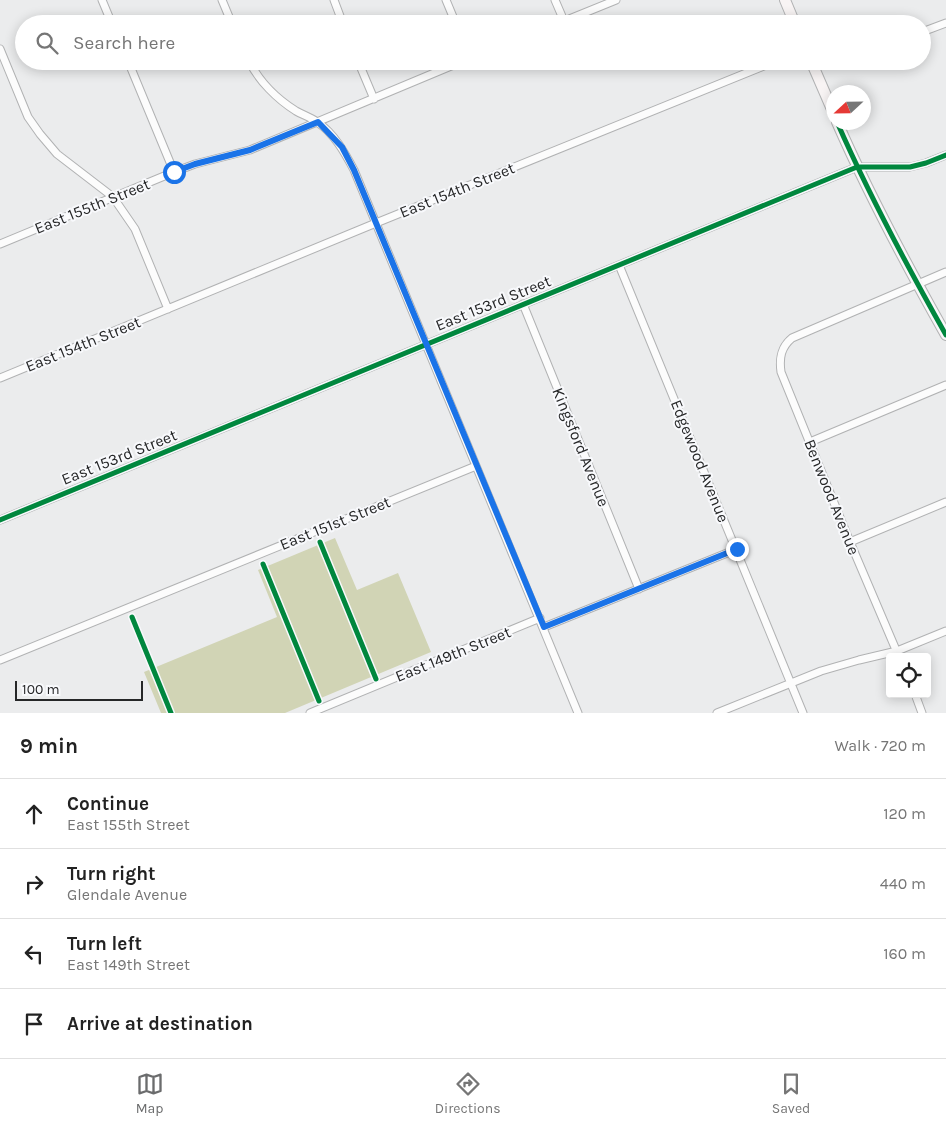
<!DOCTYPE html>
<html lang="en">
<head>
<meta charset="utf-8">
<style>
	:root { --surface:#fff; --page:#f2f2f2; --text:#222; --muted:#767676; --line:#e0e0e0; --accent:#6b6c6d }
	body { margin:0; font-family:Karla,sans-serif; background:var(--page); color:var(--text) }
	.controls { position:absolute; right:15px; bottom:15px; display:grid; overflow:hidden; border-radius:5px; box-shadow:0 2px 12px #0003 }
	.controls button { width:45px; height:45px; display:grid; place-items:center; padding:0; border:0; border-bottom:1px solid var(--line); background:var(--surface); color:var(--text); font:25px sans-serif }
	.compass { position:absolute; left:826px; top:85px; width:45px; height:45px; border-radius:50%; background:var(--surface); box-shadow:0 2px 12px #0003; rotate:248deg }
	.scale { position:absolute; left:15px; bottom:12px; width:128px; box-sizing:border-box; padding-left:5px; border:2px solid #262728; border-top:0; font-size:14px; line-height:18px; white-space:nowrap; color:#262728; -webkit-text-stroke:4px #f8f9fc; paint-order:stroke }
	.stop { position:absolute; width:15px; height:15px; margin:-11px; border:4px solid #1a73e8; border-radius:50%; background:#fff }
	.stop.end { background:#1a73e8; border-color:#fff; box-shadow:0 1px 5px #0008 }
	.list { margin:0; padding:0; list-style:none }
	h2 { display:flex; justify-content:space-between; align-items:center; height:65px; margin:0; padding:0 20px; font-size:21px }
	h2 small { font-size:16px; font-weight:400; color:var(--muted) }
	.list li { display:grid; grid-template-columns:32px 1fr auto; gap:15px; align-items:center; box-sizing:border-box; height:70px; padding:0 20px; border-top:1px solid var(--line) }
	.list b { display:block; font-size:19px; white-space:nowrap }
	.list p { margin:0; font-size:16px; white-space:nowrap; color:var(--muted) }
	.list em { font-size:16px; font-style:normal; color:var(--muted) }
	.icon { flex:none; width:28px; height:28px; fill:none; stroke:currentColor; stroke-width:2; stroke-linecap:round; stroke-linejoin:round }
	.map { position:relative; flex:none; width:946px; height:713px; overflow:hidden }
	.search { position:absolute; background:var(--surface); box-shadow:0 2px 12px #0003; left:15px; right:15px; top:15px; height:55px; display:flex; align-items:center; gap:12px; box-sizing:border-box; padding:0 18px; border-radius:28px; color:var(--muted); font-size:19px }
	.sheet { height:345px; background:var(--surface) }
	nav { display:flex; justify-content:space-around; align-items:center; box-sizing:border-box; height:70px; border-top:1px solid var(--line); background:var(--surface); font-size:14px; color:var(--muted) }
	nav a { display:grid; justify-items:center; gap:2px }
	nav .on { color:var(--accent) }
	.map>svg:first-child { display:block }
</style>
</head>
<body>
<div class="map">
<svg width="946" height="713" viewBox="0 0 946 713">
	<rect width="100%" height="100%" fill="#ebeced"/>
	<path fill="#d1d4b5" d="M335 538 357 590 398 573 431 652 285 713H161L144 672 277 617 258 570Z"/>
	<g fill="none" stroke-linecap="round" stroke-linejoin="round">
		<defs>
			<path id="street" d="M102 0 112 24
				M222 0 232 24
				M334 0 343 24
				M446 0 456 24
				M555 0 564 21
				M557 24 616 0
				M922 32 946 23
				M0 49 28 117 40 134 57 154 113 197 135 229 168 309
				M128 61 174 172
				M249 61C259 81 277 99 296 111 303 115 310 117 317 122 334 133 345 153 354 170L578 713
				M358 61 374 99
				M0 244 174 172 195 164 250 150 463 61
				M619 265 803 713
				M523 304 639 589
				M0 378 376 223 776 61
				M810 442 946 385
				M0 520 857 167H910L926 163 946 155
				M850 542 946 502
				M544 627 737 549
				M899 657 850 542 781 372C779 358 781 347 792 338L946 272
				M0 660 476 466
				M915 694 922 713
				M310 713 540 618
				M717 713 821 671 859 660 897 651 946 631"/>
			<path id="secondary" d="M785 0 795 24
				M811 61 834 114
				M837 122C869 195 907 266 946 335"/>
		</defs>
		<use href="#street" stroke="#b1b2b3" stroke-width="9"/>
		<use href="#secondary" stroke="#b1b2b3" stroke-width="12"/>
		<use href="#street" stroke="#fcfcfc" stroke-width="7"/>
		<use href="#secondary" stroke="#f8f4f4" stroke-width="10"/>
		<defs>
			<path id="cycleway" d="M837 122C869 195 907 266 946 335
				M0 520 857 167H910L926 163 946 155
				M320 542 376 679
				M263 564 319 701
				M132 617 171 713"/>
		</defs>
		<use href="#cycleway" stroke="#f8f9fc" stroke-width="8"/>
		<use href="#cycleway" stroke="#00873e" stroke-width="5"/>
	</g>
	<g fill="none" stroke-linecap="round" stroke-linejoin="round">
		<path stroke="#1a73e8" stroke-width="6" d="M174 172 195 164 250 150 318 122 342 147 354 170 544 627 737 549"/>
	</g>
	<g text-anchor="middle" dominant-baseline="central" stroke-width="4" stroke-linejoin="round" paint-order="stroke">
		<g font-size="16" fill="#262728" stroke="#f8f9fc">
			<text transform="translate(457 190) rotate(-22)">East 154th Street</text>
			<text transform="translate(92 206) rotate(-22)">East 155th Street</text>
			<text transform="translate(493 303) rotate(-22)">East 153rd Street</text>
			<text transform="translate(83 344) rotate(-22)">East 154th Street</text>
			<text transform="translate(581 447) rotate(68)">Kingsford Avenue</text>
			<text transform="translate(119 457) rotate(-22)">East 153rd Street</text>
			<text transform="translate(700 461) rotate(68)">Edgewood Avenue</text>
			<text transform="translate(832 497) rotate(68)">Benwood Avenue</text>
			<text transform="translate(335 523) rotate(-22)">East 151st Street</text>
			<text transform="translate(453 654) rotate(-22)">East 149th Street</text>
		</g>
	</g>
</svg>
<div class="controls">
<button><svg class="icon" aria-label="locate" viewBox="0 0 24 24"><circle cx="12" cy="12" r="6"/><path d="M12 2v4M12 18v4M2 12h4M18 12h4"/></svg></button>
</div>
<svg class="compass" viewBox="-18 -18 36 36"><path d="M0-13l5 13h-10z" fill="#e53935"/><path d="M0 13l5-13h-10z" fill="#767676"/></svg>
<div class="scale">100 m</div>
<div class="stop" style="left:174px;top:172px"></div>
<div class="stop end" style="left:737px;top:549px"></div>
<div class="search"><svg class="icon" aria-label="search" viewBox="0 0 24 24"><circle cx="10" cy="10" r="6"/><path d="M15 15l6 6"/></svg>Search here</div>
</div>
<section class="sheet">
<h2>9 min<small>Walk · 720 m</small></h2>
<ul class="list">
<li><svg class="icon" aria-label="ahead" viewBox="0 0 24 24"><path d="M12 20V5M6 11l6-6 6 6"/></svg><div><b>Continue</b><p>East 155th Street</p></div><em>120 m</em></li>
<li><svg class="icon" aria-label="right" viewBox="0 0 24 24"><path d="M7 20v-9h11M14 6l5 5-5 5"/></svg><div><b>Turn right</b><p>Glendale Avenue</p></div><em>440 m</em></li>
<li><svg class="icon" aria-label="left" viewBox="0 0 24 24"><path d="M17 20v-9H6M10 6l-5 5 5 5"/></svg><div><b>Turn left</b><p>East 149th Street</p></div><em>160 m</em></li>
<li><svg class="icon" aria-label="arrive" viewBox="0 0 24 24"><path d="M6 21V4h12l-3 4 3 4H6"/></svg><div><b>Arrive at destination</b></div></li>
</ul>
</section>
<nav>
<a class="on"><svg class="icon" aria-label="map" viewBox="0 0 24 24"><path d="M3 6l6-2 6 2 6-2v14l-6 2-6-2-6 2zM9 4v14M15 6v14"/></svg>Map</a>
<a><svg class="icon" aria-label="directions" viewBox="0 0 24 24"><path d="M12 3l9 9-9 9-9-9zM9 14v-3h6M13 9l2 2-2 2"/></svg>Directions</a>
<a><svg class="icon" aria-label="saved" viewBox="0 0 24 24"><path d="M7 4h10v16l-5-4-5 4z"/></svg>Saved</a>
</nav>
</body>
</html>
